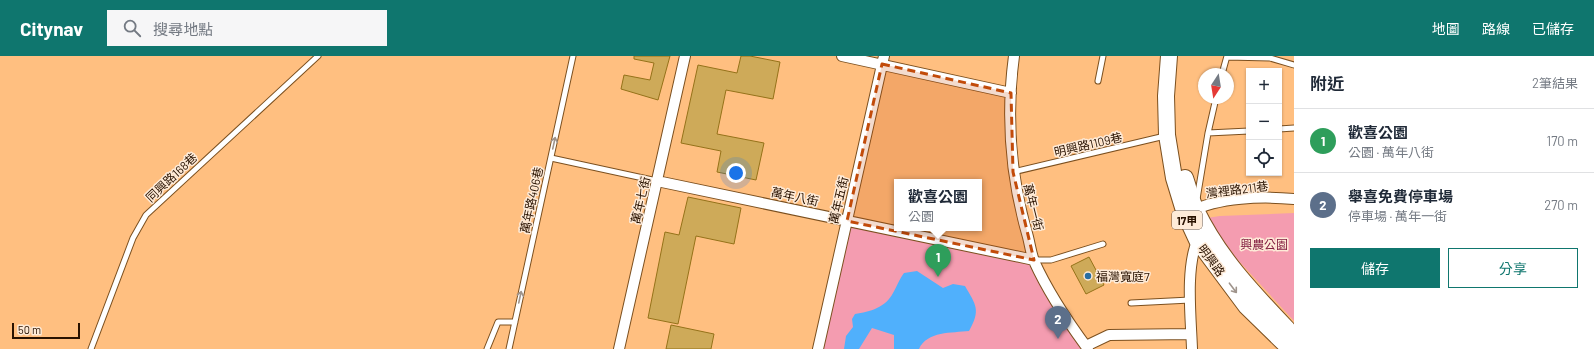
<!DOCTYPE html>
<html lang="zh-TW">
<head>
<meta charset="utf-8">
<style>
	:root { --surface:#fff; --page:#f6f6f7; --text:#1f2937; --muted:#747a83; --line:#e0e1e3; --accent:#0f766e }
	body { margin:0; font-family:Barlow,"Noto Sans TC",sans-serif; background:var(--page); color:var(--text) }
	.controls { position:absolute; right:12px; top:12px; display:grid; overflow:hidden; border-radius:0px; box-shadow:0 1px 3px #0004 }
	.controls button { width:36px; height:36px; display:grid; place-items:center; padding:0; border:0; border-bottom:1px solid var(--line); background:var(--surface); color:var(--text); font:20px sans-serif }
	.compass { position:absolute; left:1198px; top:12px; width:36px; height:36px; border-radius:50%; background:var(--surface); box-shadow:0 1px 3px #0004; rotate:192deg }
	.scale { position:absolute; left:12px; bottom:10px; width:68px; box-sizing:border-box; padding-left:4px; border:2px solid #291200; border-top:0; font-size:11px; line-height:14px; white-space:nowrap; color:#291200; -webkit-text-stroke:3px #feebd8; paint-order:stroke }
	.you { position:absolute; left:736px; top:117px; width:14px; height:14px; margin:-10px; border:3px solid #fff; border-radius:50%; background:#1a73e8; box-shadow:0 0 0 6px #1a73e833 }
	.badge { display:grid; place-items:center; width:26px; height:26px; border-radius:50%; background:var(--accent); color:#fff; font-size:13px; font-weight:700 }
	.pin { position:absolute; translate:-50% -33px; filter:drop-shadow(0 1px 2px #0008) }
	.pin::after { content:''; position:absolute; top:21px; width:14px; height:12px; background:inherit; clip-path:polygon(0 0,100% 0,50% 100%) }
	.popup { position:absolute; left:894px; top:123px; width:88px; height:52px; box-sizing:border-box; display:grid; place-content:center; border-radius:0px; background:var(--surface); filter:drop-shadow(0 1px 3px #0005); font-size:13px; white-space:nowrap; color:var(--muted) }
	.popup b { font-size:15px; color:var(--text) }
	.popup::after { content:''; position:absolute; left:50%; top:100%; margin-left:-8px; border:8px solid transparent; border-top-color:var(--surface) }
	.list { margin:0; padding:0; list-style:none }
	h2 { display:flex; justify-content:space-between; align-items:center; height:52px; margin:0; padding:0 16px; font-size:17px }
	h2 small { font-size:13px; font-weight:400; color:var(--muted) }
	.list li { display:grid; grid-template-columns:26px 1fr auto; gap:12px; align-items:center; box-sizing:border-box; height:64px; padding:0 16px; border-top:1px solid var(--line) }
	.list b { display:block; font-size:15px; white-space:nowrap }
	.list p { margin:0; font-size:13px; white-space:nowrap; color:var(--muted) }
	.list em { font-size:13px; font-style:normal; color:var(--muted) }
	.actions { display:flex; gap:8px; padding:12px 16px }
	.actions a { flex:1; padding:9px 0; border:1px solid var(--accent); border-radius:0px; text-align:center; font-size:14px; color:var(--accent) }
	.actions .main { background:var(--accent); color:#fff }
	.icon { flex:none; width:22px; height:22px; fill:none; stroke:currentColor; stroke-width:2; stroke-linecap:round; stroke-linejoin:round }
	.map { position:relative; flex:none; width:1294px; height:293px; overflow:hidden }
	header { display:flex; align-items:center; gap:24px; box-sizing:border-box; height:56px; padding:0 20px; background:var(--accent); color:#fff }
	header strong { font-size:19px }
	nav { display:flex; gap:22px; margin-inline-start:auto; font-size:14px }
	.search { width:280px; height:36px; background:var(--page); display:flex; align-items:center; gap:10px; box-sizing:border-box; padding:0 14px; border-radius:0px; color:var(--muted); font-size:15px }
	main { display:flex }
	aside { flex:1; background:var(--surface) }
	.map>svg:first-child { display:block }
</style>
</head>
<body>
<header>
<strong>Citynav</strong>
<div class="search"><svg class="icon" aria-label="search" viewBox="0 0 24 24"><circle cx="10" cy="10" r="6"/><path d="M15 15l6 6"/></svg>搜尋地點</div>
<nav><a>地圖</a><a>路線</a><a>已儲存</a></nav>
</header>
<main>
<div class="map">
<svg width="1294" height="293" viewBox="0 0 1294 293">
	<rect width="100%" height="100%" fill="#ffbf80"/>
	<path fill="#f49cb0" d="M1294 157V265L1236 202 1207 162 1220 160Z
		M847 165 1034 204 1088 293H818Z"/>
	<path fill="#50b0fc" d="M917 215 943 232 953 228 965 230C976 249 981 254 969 275 952 277 927 275 919 293H894V279L872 272 859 293H844L846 280 853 271 852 263 855 258C870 256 886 251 893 237 897 230 899 224 904 217Z"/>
	<path fill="#ceaa59" stroke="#957219" d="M634 0H670L658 44 621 33 624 19 650 24 654 7 634 3Z
		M741 0H750L780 6 773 43 726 34 717 78 764 87 756 124 717 116 721 95 681 87 698 9 737 17Z
		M688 141 741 152 734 188 696 180 678 268 648 262 665 176 679 179Z
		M1089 201 1104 229 1086 238 1071 210Z
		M671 269 714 278 711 293H666Z"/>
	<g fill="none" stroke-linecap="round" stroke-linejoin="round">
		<defs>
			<path id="service" d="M1227 1 1270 2 1294 9
				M1222 18 1227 0
				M1098 25 1103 0
				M1279 73 1294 72
				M1208 77 1249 75
				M551 102 657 125
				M1013 116 1165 80
				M1197 143 1208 77 1216 42
				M1034 204H1051L1103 188
				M1131 247 1190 244
				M91 293 133 182 146 159 318 0
				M487 293 498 266H515
				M509 293 573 0"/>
			<path id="minor" d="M842 0 1011 37
				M1014 0C1006 60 1011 123 1028 181 1030 189 1031 197 1034 205 1048 236 1068 266 1088 293
				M657 125 1034 204
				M1190 156C1218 141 1263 140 1294 143
				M1086 290 1109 279 1191 278
				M619 293 685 0
				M818 293 884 0
				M1192 293C1191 262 1185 211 1198 183"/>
			<path id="primary" d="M1169 0 1166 40 1167 79 1174 122 1185 158 1197 184 1246 250 1290 293
				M1185 122C1189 133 1191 144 1196 154 1220 204 1257 241 1294 280"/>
		</defs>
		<use href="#service" stroke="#7c501f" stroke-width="7"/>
		<use href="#minor" stroke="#7c501f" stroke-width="12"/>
		<use href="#primary" stroke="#7c501f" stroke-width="18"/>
		<use href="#service" stroke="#fff" stroke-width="5"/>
		<use href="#minor" stroke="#fff" stroke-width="10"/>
		<use href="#primary" stroke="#fff" stroke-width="16"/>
	</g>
	<defs><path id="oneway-shaft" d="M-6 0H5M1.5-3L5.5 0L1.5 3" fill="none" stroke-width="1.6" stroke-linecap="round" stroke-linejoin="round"/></defs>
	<g stroke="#9f948c">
		<use href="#oneway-shaft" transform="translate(554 87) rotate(-78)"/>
		<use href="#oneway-shaft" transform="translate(1233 232) rotate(53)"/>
		<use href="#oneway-shaft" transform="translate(520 241) rotate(-78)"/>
	</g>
	<path fill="#c24b0a" fill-opacity="0.2" stroke="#c24b0a" stroke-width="3" stroke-dasharray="8 5" stroke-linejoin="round" d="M882 8 1011 37 1013 116 1034 204 847 165Z"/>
	<circle fill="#296ea3" stroke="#feebd8" stroke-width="1.5" cx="1088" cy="220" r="4"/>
	<g text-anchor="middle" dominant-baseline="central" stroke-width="3" stroke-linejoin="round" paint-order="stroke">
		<rect fill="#feebd8" stroke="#695341" stroke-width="1" x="1172" y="155" width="30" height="18" rx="3"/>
		<g font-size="11" font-weight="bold" fill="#291200">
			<text x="1187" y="164">17甲</text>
		</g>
		<g font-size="12" fill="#291200" stroke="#feebd8">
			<text transform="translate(1088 88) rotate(-13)">明興路1109巷</text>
			<text transform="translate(171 121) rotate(-43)">同興路168巷</text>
			<text transform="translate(1237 133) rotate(-7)">灣裡路211巷</text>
			<text transform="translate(795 140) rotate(12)">萬年八街</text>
			<text transform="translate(531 144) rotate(-78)">萬年路406巷</text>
			<text transform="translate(640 144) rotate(-77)">萬年七街</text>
			<text transform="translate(838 144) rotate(-77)">萬年五街</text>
			<text transform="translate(1034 151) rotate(76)">萬年一街</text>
			<text transform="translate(1212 204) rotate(54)">明興路</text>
		</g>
		<g font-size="12" fill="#831d40" stroke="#feebd8">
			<text x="1264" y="188">興農公園</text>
		</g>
		<g font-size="12" fill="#291200" stroke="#feebd8" text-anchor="start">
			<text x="1096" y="220">福灣寬庭7</text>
		</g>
	</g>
</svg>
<div class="controls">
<button>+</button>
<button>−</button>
<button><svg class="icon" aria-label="locate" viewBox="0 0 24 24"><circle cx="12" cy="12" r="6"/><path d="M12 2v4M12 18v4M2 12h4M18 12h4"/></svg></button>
</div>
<svg class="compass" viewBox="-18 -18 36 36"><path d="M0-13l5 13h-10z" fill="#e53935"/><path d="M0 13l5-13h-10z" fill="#747a83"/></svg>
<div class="scale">50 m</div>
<div class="you"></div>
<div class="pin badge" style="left:938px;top:221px;background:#2e9e5b">1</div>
<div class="popup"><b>歡喜公園</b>公園</div>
<div class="pin badge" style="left:1058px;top:283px;background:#5c6f8a">2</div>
</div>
<aside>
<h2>附近<small>2筆結果</small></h2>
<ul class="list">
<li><span class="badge" style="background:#2e9e5b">1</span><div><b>歡喜公園</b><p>公園 · 萬年八街</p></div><em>170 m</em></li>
<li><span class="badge" style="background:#5c6f8a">2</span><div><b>舉喜免費停車場</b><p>停車場 · 萬年一街</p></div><em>270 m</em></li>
</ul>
<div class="actions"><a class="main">儲存</a><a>分享</a></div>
</aside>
</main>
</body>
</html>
